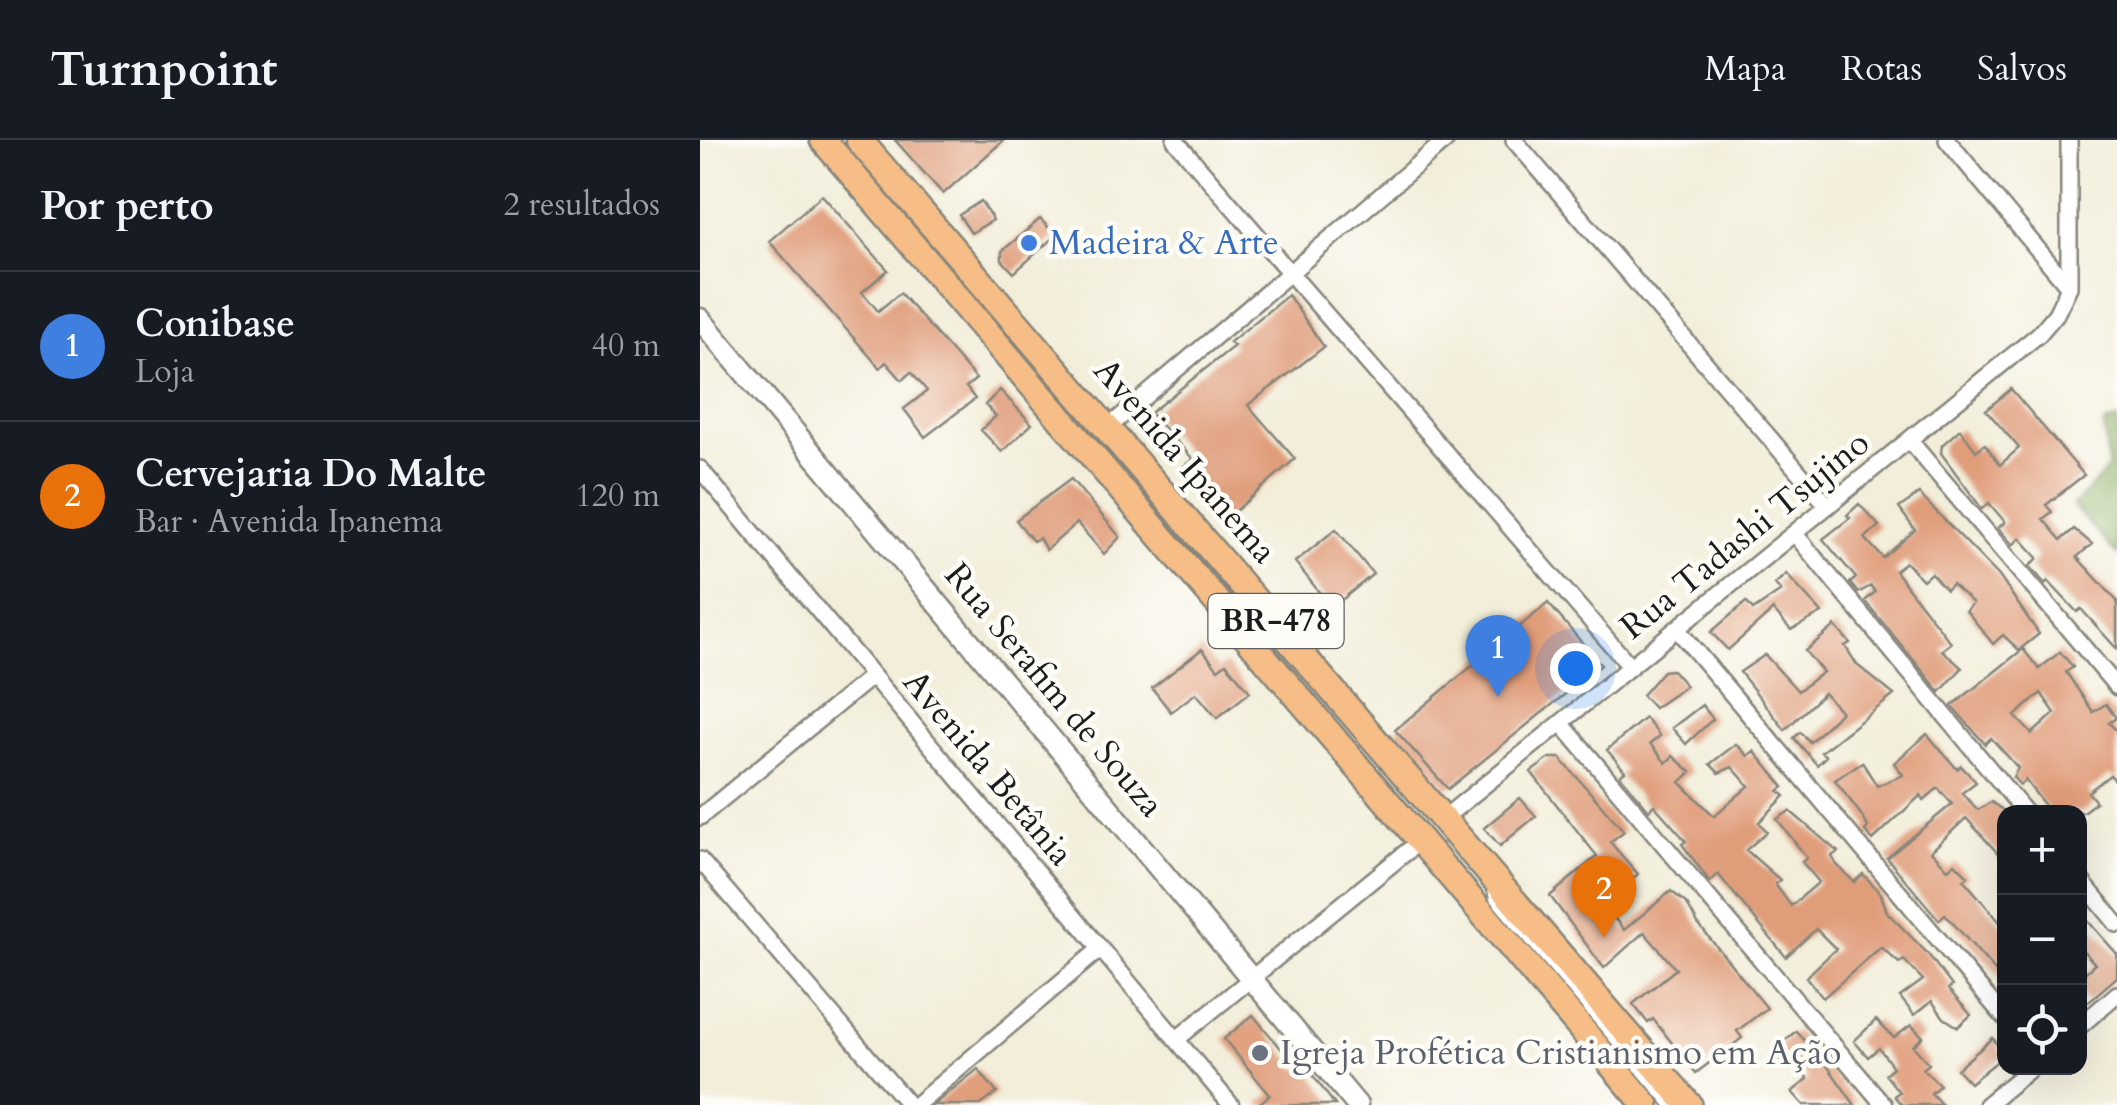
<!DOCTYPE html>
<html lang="pt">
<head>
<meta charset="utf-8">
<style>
	:root { --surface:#171b24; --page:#242831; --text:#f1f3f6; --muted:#9ea1a6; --line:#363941; --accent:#0f766e }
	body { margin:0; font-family:Cardo,serif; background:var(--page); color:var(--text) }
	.controls { position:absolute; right:30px; bottom:30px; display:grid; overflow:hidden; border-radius:20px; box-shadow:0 10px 40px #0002 }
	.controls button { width:90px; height:90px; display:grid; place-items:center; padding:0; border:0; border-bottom:2px solid var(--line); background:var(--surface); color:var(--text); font:50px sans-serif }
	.you { position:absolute; left:875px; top:528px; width:35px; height:35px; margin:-25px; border:8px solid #fff; border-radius:50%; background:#1a73e8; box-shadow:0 0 0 15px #1a73e833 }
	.badge { display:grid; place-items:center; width:65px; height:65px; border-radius:50%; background:var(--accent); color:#fff; font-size:32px; font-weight:700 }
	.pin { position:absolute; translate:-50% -82px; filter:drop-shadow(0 2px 5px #0008) }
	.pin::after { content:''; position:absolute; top:52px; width:35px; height:30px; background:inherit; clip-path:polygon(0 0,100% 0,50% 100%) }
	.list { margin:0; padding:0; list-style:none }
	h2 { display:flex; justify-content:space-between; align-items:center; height:130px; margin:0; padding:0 40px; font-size:42px }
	h2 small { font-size:32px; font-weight:400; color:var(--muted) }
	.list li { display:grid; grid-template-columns:65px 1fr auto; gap:30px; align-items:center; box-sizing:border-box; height:150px; padding:0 40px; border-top:2px solid var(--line) }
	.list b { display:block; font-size:38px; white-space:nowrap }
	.list p { margin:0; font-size:32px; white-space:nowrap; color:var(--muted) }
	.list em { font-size:32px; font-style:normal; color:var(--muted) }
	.icon { flex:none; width:55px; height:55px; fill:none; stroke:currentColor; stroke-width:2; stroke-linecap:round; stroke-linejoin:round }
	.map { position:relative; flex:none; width:1417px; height:965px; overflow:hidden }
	header { display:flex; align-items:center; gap:60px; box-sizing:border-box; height:140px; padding:0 50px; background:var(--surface); border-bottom:2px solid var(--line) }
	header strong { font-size:48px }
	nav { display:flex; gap:55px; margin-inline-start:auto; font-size:35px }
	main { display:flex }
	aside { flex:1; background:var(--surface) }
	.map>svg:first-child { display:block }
</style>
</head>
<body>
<header>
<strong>Turnpoint</strong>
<nav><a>Mapa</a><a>Rotas</a><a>Salvos</a></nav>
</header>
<main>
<aside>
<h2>Por perto<small>2 resultados</small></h2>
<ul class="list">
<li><span class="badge" style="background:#3f7fe0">1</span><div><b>Conibase</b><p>Loja</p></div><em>40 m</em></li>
<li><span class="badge" style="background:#e8710a">2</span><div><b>Cervejaria Do Malte</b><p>Bar · Avenida Ipanema</p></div><em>120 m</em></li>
</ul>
</aside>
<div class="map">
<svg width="1417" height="965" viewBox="0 0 1417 965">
	<rect width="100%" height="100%" fill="#fdfcf7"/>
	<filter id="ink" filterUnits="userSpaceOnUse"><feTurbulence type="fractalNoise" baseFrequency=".01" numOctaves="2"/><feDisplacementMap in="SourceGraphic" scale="20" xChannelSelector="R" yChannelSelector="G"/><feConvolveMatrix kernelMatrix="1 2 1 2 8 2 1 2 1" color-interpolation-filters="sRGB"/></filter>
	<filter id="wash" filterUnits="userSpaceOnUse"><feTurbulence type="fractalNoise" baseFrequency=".0048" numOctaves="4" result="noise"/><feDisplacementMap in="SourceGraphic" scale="40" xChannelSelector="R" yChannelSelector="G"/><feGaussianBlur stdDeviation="2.25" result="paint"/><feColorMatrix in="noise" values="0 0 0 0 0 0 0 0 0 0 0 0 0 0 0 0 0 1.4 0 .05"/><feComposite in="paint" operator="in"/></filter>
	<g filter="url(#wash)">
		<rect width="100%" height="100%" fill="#f2eeda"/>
		<path fill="#8ab065" stroke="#536640" stroke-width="2.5" d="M1417 280V415L1373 366 1408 329 1404 284Z"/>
		<g id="blocks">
			<path fill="#e09d7a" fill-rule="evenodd" d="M195 0H304L243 54Z
				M122 55 188 130 162 152 178 171 200 153 276 239 266 247 275 259 225 297 204 269 227 251 211 232 202 240 186 222 180 228 69 101Z
				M281 61 293 80 271 93 259 75Z
				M340 79 356 95 314 133 302 120V111Z
				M588 155 624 207 548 265 595 319 524 381 479 330 493 319 450 273 534 206 530 202Z
				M1311 249 1384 335 1346 365 1352 372 1343 379 1361 400 1374 389 1392 404 1377 417 1417 461V509L1381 469 1377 472 1348 441 1345 444 1330 426 1338 418 1320 398 1313 405 1298 388 1305 382 1289 363 1282 369 1241 313 1242 305 1260 289 1276 311 1285 304 1300 325 1319 308 1286 270Z
				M300 250 332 284 302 312 281 290 296 276 285 265Z
				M371 339 420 397 404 414 377 383 346 410 339 398 333 401 316 380Z
				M1219 354 1299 436 1339 494 1319 510 1303 495 1293 504 1266 470 1273 463 1252 444 1246 450 1231 433 1223 440 1205 422 1195 431 1251 503 1242 510 1262 528 1240 552 1165 461 1175 452 1171 446 1158 453 1150 443 1156 438 1123 399 1150 378 1147 375 1159 364 1179 386 1165 398 1183 418 1215 390 1199 368Z
				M636 389 673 434 632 468 595 422Z
				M1086 434 1122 473 1091 490 1073 470 1028 510 1011 492 1046 462 1053 470 1081 451 1075 444Z
				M848 463 901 525 748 649 695 590Z
				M1135 486 1150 503 1145 506 1157 525 1194 555 1121 612 1126 616 1117 625 1094 598 1100 592 1110 602 1141 572 1124 553 1085 590 1040 532 1065 515 1098 551 1123 532 1105 511Z
				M502 509 518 529 526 523 550 552 517 578 496 553 471 572 452 548Z
				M1323 509 1339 529 1360 512 1373 527 1366 532 1393 572 1406 564 1416 578 1409 583 1417 591V642L1410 635 1388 652 1396 662 1383 672H1350L1325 640 1320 645 1313 637 1318 628 1291 598 1285 604 1252 566ZM1341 553 1355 573 1332 594 1315 576Z
				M972 530 986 546 954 568 942 555 963 531Z
				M1002 565 1013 579 986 604 972 588Z
				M945 578 960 596 950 604 966 623 973 616 991 632 980 642 1014 676 1049 646 1032 627 1019 633 1010 624 1036 604 1048 616 1054 611 1084 647 1079 651 1085 656 1059 682 1067 692 1046 710 1080 740 1075 744 1091 766 1119 742 1102 722 1107 718 1077 679 1090 671 1138 712 1132 716 1136 724 1154 742 1163 734 1181 754 1187 772 1228 814 1252 846 1248 849 1271 875 1258 887 1244 878 1232 861 1214 875 1200 857 1223 840 1204 820 1199 823 1181 807 1123 858 1106 837 1136 809 1116 789 1086 817 1018 734 1010 742 982 704 986 701 954 665 949 670 920 635 925 631 907 610Z
				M1227 594 1257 629 1261 626 1276 642 1262 653 1278 670 1291 662 1304 671V720L1266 678 1231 711 1248 729 1255 723 1268 736 1264 740 1304 787V841L1245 774 1239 780 1187 718 1252 664 1238 648 1224 660 1221 655 1173 700 1165 691 1168 687 1162 676 1135 640 1162 622 1177 646 1203 635 1194 623Z
				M850 618H860L924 691 910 702 938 734 903 764 924 790 971 751 987 764 998 784 1067 868 1037 891 1042 898 996 933 953 879 948 883 933 864 976 829 944 792 904 828 850 756 897 716 831 632Z
				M820 658 836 676 800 706 784 688Z
				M1380 772 1417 814V837L1388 862 1380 853V837L1395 824 1380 807Z
				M553 875 599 930 605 925 635 965H557L570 955 524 899Z
				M1176 880 1194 898 1211 885 1223 897 1213 906 1229 924 1223 929 1240 945 1231 953 1242 965H1202L1194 956 1199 952 1185 934 1193 927 1179 908 1168 917 1154 901Z
				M1096 891 1126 924 1155 965H1104L1092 952 1108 939 1089 916 1082 922 1072 911Z
				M1293 898 1304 916 1270 943 1257 929Z
				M278 929 297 953 281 965H233Z"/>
		</g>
	</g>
	<g filter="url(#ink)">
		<use href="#blocks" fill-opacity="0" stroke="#87857b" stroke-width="2.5"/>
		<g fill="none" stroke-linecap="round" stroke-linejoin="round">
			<defs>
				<path id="service" d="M792 750 794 759 970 965"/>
				<path id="minor" d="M475 0 930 526
					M814 0 1128 366
					M1247 0 1369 147
					M410 286 746 0
					M1210 301 1417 547
					M0 329 531 965
					M1095 394 1325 672
					M977 489 1304 877
					M861 583 1184 965
					M0 677 172 536
					M744 678 1339 194 1356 174 1369 147V0
					M0 720 209 965
					M1380 739 1417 784
					M1380 886 1417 854
					M477 899 720 701
					M216 965 400 809
					M1286 965 1331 928"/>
				<path id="tertiary" d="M0 179 657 965"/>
				<path id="primary" d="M123 0 946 965
					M159 0 989 965"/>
			</defs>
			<use href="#service" stroke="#87857b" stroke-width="12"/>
			<use href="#minor" stroke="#87857b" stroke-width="20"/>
			<use href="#tertiary" stroke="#87857b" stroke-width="25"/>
			<use href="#primary" stroke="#87857b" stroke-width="30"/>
			<use href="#service" stroke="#fff" stroke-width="8"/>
			<use href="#minor" stroke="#fff" stroke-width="15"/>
			<use href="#tertiary" stroke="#fff" stroke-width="20"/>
			<use href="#primary" stroke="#f6be86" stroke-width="25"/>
		</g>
	</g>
	<circle fill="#3f7fe0" stroke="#fdfcf7" stroke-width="4" cx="329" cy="103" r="10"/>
	<circle fill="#6b7280" stroke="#fdfcf7" stroke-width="4" cx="560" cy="913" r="10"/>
	<g text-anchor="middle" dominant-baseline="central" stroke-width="9" stroke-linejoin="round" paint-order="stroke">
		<rect fill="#fdfcf7" stroke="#605f5e" stroke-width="2.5" x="508.5" y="454" width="135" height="54" rx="8"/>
		<g font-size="32" font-weight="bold" fill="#1c1c1c">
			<text x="576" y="481">BR-478</text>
		</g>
		<g font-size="35" fill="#366cbe" stroke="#fdfcf7" text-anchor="start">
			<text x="349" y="103">Madeira &amp; Arte</text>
		</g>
		<g font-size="35" fill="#1c1c1c" stroke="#fdfcf7">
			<text transform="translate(485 321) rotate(49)">Avenida Ipanema</text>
			<text transform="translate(1045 395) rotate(-39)">Rua Tadashi Tsujino</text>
			<text transform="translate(354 550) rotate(50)">Rua Serafim de Souza</text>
			<text transform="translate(288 628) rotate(50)">Avenida Betânia</text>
		</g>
		<g font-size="35" fill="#5b616d" stroke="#fdfcf7" text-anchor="start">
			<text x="580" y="913">Igreja Profética Cristianismo em Ação</text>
		</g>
	</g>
</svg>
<div class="controls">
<button>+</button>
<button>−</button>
<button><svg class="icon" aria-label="locate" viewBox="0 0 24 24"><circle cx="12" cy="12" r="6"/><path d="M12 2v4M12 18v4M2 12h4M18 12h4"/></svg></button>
</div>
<div class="you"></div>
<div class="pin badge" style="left:798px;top:557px;background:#3f7fe0">1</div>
<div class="pin badge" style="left:904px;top:798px;background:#e8710a">2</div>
</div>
</main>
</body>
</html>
